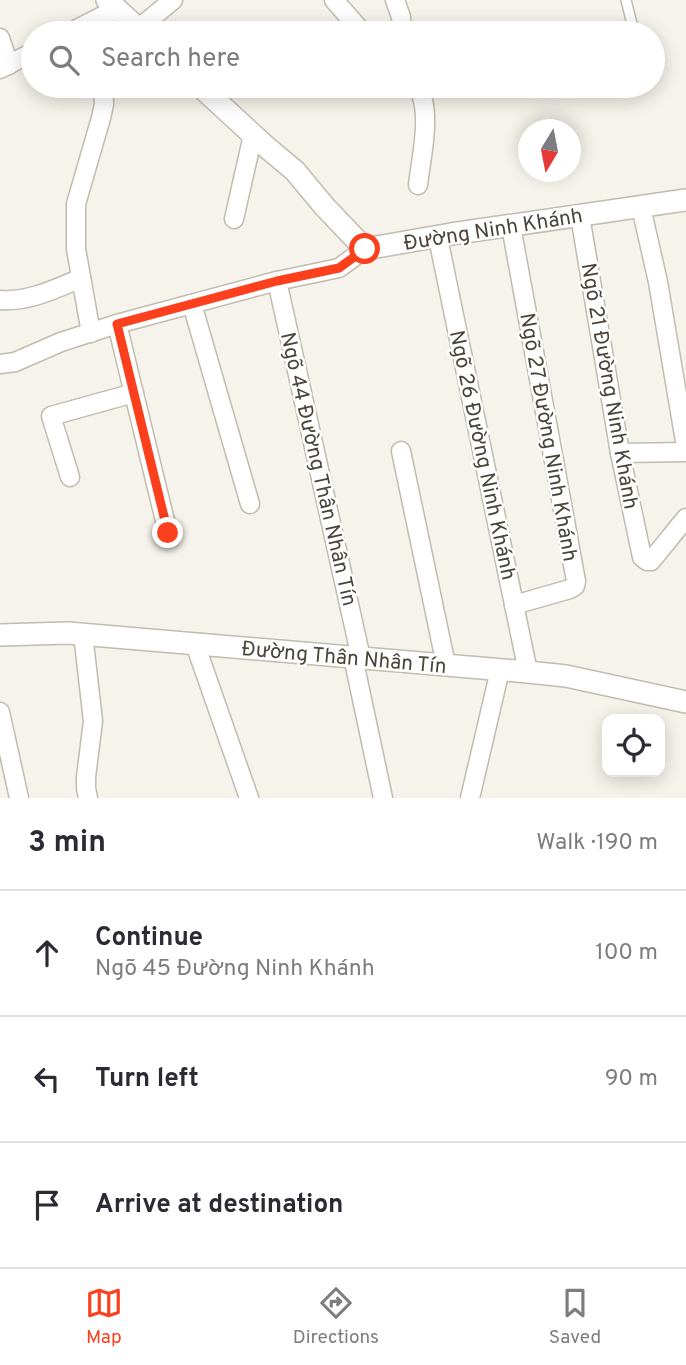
<!DOCTYPE html>
<html lang="en">
<head>
<meta charset="utf-8">
<style>
	:root { --surface:#fff; --page:#f7f7f7; --text:#2b2b33; --muted:#7c7c81; --line:#e1e1e2; --accent:#fc3f1d }
	body { margin:0; font-family:Overpass,sans-serif; background:var(--page); color:var(--text) }
	.controls { position:absolute; right:21px; bottom:21px; display:grid; overflow:hidden; border-radius:14px; box-shadow:0 4px 18px #0003 }
	.controls button { width:63px; height:63px; display:grid; place-items:center; padding:0; border:0; border-bottom:2px solid var(--line); background:var(--surface); color:var(--text); font:35px sans-serif }
	.compass { position:absolute; left:518px; top:119px; width:63px; height:63px; border-radius:50%; background:var(--surface); box-shadow:0 4px 18px #0003; rotate:190deg }
	.stop { position:absolute; width:21px; height:21px; margin:-16px; border:5px solid #fc3f1d; border-radius:50%; background:#fff }
	.stop.end { background:#fc3f1d; border-color:#fff; box-shadow:0 2px 7px #0008 }
	.list { margin:0; padding:0; list-style:none }
	h2 { display:flex; justify-content:space-between; align-items:center; height:91px; margin:0; padding:0 28px; font-size:30px }
	h2 small { font-size:23px; font-weight:400; color:var(--muted) }
	.list li { display:grid; grid-template-columns:46px 1fr auto; gap:21px; align-items:center; box-sizing:border-box; height:126px; padding:0 28px; border-top:2px solid var(--line) }
	.list b { display:block; font-size:26px; white-space:nowrap }
	.list p { margin:0; font-size:23px; white-space:nowrap; color:var(--muted) }
	.list em { font-size:23px; font-style:normal; color:var(--muted) }
	.icon { flex:none; width:38px; height:38px; fill:none; stroke:currentColor; stroke-width:2; stroke-linecap:round; stroke-linejoin:round }
	.map { position:relative; flex:none; width:686px; height:798px; overflow:hidden }
	.search { position:absolute; background:var(--surface); box-shadow:0 4px 18px #0003; left:21px; right:21px; top:21px; height:77px; display:flex; align-items:center; gap:18px; box-sizing:border-box; padding:0 24px; border-radius:38px; color:var(--muted); font-size:26px }
	.sheet { height:469px; background:var(--surface) }
	nav { display:flex; justify-content:space-around; align-items:center; box-sizing:border-box; height:98px; border-top:2px solid var(--line); background:var(--surface); font-size:19px; color:var(--muted) }
	nav a { display:grid; justify-items:center; gap:4px }
	nav .on { color:var(--accent) }
	.map>svg:first-child { display:block }
	.lines { fill:none; stroke-linecap:round; stroke-linejoin:round }
	.service-casing { stroke:#c2bbae; stroke-width:12 }
	.minor-casing { stroke:#c2bbae; stroke-width:21 }
	.tertiary-casing { stroke:#c2bbae; stroke-width:24 }
	.service { stroke:#fff; stroke-width:9 }
	.minor { stroke:#fff; stroke-width:18 }
	.tertiary { stroke:#fff; stroke-width:21 }
	.route { stroke:#fc3f1d; stroke-width:9 }
	.labels { text-anchor:middle; stroke-width:5; stroke-linejoin:round; paint-order:stroke }
	.street-label { font-size:21px; fill:#4b4439; stroke:#fff }
</style>
</head>
<body>
<div class="map">
<svg width="686" height="798" viewBox="0 0 686 798">
	<rect width="100%" height="100%" fill="#f6f3ec"/>
	<g class="lines">
		<g class="service-casing">
			<path id="service" d="M626,0L634,32"/>
		</g>
		<g class="minor-casing">
			<g id="minor">
				<path d="M334,0L363,33"/>
				<path d="M395,0L401,17L402,33"/>
				<path d="M138,29L173,0"/>
				<path d="M69,33L116,9"/>
				<path d="M0,38L9,65"/>
				<path d="M0,69L33,52"/>
				<path d="M417,86C433,110 421,157 418,185"/>
				<path d="M641,207L658,282L686,447"/>
				<path d="M580,216L620,453L642,557L647,561H651L686,518"/>
				<path d="M234,219L253,135"/>
				<path d="M511,226L576,581L575,586L570,589L514,605"/>
				<path d="M438,238L528,672"/>
				<path d="M277,281L361,658"/>
				<path d="M0,300C29,302 55,289 81,278"/>
				<path d="M192,304L250,504"/>
				<path d="M117,324L168,533"/>
				<path d="M91,333L76,249V204L101,118L104,104L103,86"/>
				<path d="M0,364L15,362L61,342L117,324L277,281L339,268L365,249"/>
				<path d="M401,451L446,665"/>
				<path d="M620,453L686,452"/>
				<path d="M70,477L51,416L134,393"/>
				<path d="M83,634L93,721L86,777V788L88,798"/>
				<path d="M195,644L249,798"/>
				<path d="M353,657L383,798"/>
				<path d="M0,712L19,798"/>
				<path d="M470,798L500,670"/>
			</g>
		</g>
		<g class="tertiary-casing">
			<g id="tertiary">
				<path d="M107,0L143,33"/>
				<path d="M200,86L264,145L295,171L324,206L365,249L451,234L686,200"/>
				<path d="M0,635L68,633L528,672L566,676L686,702"/>
			</g>
		</g>
		<use href="#service" class="service"/>
		<use href="#minor" class="minor"/>
		<use href="#tertiary" class="tertiary"/>
	</g>
	<g class="lines">
		<path class="route" d="M168,533L117,324L277,281L339,268L365,249"/>
	</g>
	<g class="labels">
		<g class="street-label">
			<text transform="translate(493 229) rotate(-9)" y="7">Đường Ninh Khánh</text>
			<text transform="translate(610 386) rotate(80)" y="7">Ngõ 21 Đường Ninh Khánh</text>
			<text transform="translate(549 437) rotate(80)" y="7">Ngõ 27 Đường Ninh Khánh</text>
			<text transform="translate(483 455) rotate(78)" y="7">Ngõ 26 Đường Ninh Khánh</text>
			<text transform="translate(319 469) rotate(77)" y="7">Ngõ 44 Đường Thân Nhân Tín</text>
			<text transform="translate(344 657) rotate(5)" y="7">Đường Thân Nhân Tín</text>
		</g>
	</g>
</svg>
<div class="controls">
<button><svg class="icon" aria-label="locate" viewBox="0 0 24 24"><circle cx="12" cy="12" r="6"/><path d="M12 2v4M12 18v4M2 12h4M18 12h4"/></svg></button>
</div>
<svg class="compass" viewBox="-18 -18 36 36"><path d="M0-13l5 13h-10z" fill="#e53935"/><path d="M0 13l5-13h-10z" fill="#7c7c81"/></svg>
<div class="stop" style="left:365px;top:249px"></div>
<div class="stop end" style="left:168px;top:533px"></div>
<div class="search"><svg class="icon" aria-label="search" viewBox="0 0 24 24"><circle cx="10" cy="10" r="6"/><path d="M15 15l6 6"/></svg>Search here</div>
</div>
<section class="sheet">
<h2>3 min<small>Walk · 190 m</small></h2>
<ul class="list">
<li><svg class="icon" aria-label="ahead" viewBox="0 0 24 24"><path d="M12 20V5M6 11l6-6 6 6"/></svg><div><b>Continue</b><p>Ngõ 45 Đường Ninh Khánh</p></div><em>100 m</em></li>
<li><svg class="icon" aria-label="left" viewBox="0 0 24 24"><path d="M17 20v-9H6M10 6l-5 5 5 5"/></svg><div><b>Turn left</b></div><em>90 m</em></li>
<li><svg class="icon" aria-label="arrive" viewBox="0 0 24 24"><path d="M6 21V4h12l-3 4 3 4H6"/></svg><div><b>Arrive at destination</b></div></li>
</ul>
</section>
<nav>
<a class="on"><svg class="icon" aria-label="map" viewBox="0 0 24 24"><path d="M3 6l6-2 6 2 6-2v14l-6 2-6-2-6 2zM9 4v14M15 6v14"/></svg>Map</a>
<a><svg class="icon" aria-label="directions" viewBox="0 0 24 24"><path d="M12 3l9 9-9 9-9-9zM9 14v-3h6M13 9l2 2-2 2"/></svg>Directions</a>
<a><svg class="icon" aria-label="saved" viewBox="0 0 24 24"><path d="M7 4h10v16l-5-4-5 4z"/></svg>Saved</a>
</nav>
</body>
</html>
